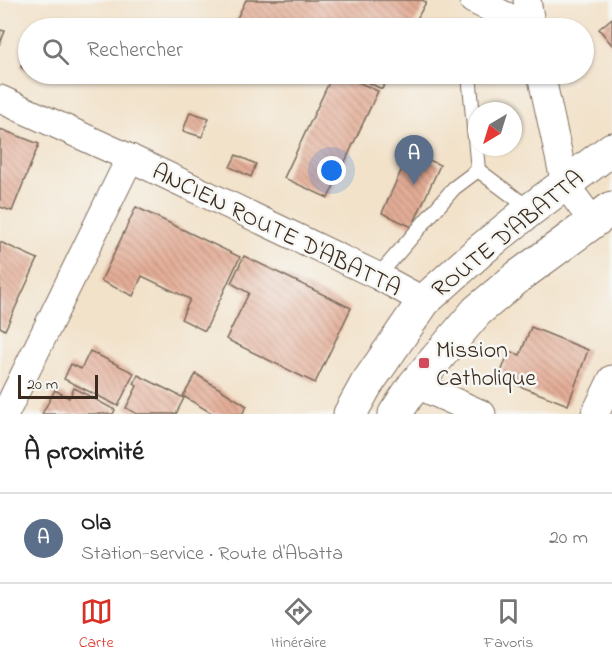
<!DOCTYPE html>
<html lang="fr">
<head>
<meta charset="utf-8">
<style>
	:root { --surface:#fff; --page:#f6f6f6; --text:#222; --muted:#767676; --line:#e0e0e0; --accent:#d93025 }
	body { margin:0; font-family:"Indie Flower",sans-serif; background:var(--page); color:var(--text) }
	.compass { position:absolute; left:468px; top:102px; width:54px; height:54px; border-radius:50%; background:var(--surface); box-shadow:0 2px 4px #0004; rotate:218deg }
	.scale { position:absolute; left:18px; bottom:15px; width:80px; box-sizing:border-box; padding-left:6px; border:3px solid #3b2a1e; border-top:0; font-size:16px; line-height:21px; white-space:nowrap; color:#3b2a1e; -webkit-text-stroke:4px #f6f6f2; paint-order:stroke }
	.you { position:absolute; left:332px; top:171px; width:21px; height:21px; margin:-15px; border:4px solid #fff; border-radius:50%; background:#1a73e8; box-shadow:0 0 0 9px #1a73e833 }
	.badge { display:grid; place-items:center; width:39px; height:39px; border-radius:50%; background:var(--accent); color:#fff; font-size:20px; font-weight:700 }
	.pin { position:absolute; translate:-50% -50px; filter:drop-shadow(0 2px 3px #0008) }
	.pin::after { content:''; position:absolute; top:32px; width:21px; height:18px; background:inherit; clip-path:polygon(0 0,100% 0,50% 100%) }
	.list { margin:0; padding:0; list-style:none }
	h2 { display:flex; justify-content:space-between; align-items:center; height:78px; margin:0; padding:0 24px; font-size:26px }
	h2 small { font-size:20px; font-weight:400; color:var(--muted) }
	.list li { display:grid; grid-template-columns:39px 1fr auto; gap:18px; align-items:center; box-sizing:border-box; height:90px; padding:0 24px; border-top:2px solid var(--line) }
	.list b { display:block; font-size:22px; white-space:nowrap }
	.list p { margin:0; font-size:20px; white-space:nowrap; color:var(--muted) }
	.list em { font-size:20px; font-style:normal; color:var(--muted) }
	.icon { flex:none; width:33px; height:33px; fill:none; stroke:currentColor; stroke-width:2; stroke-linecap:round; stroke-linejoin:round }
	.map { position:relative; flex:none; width:612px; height:414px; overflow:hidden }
	.search { position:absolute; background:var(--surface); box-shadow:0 2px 4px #0004; left:18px; right:18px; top:18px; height:66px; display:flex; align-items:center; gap:15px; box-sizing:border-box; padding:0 21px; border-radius:33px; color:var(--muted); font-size:22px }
	.sheet { height:168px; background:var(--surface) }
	nav { display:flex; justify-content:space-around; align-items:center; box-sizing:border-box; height:84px; border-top:2px solid var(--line); background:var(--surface); font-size:16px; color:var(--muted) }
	nav a { display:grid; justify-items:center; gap:3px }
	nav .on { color:var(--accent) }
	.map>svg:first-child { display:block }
	.building { fill:url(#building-back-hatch) }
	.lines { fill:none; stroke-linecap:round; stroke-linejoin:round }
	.service-casing { stroke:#7b6a5a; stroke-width:16 }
	.minor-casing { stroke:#7b6a5a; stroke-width:29 }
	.tertiary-casing { stroke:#7b6a5a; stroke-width:35 }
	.service { stroke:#fff; stroke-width:14 }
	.minor { stroke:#fff; stroke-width:27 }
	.tertiary { stroke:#fff; stroke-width:33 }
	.poi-dot { fill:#d1495b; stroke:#f6f6f2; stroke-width:2 }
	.labels { text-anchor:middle; stroke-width:5; stroke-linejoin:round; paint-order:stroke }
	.street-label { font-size:24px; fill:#3b2a1e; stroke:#f6f6f2 }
	.poi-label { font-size:24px; fill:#3b2a1e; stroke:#f6f6f2; text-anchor:start }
</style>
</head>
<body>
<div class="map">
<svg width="612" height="414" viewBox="0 0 612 414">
	<defs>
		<pattern id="building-back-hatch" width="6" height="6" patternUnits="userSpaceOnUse" patternTransform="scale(1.5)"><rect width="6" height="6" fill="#e4ad97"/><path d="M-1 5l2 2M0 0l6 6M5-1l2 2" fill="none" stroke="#ba8d7b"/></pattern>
	</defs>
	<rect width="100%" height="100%" fill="#f6f6f2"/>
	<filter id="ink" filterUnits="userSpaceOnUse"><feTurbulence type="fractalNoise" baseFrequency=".0167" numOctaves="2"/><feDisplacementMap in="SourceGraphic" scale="12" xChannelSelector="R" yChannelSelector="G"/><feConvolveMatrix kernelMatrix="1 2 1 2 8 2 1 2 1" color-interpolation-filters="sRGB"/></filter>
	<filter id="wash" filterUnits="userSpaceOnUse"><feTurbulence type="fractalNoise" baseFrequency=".008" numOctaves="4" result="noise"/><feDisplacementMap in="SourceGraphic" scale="24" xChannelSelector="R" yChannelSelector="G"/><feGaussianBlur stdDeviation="1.35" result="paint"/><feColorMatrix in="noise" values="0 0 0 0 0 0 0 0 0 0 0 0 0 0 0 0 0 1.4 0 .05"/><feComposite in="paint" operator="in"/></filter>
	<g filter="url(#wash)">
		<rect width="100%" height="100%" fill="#f2e2ca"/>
		<g id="blocks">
			<g class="building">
				<path d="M246,0H422L426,2L412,28H232Z"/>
				<path d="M612,18V45L599,29Z"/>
				<path d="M0,30L5,31L0,44Z"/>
				<path d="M28,50V71L21,67Z"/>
				<path d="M333,74H340L378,91L328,198L284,178Z"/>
				<path d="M350,74H390L382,89Z"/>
				<path d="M190,112L209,118L202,137L183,131Z"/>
				<path d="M0,129L39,144L12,211L0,207Z"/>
				<path d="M410,151L440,165L412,227L382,213Z"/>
				<path d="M236,155L256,164L251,177L230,167Z"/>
				<path d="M136,207L240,257L205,331L181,319L190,299L142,276L133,296L101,281Z"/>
				<path d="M0,242L38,259L5,330L0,327Z"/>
				<path d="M244,256L351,308L315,383L226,339L249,293L231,283Z"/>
				<path d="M531,327L588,350L568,405L499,378L509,351L520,355Z"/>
				<path d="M90,351L134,373L118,406L64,379L71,364L81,369Z"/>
				<path d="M196,374L247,406L242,414H213L183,396Z"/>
				<path d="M138,375L184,398L176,414H137L126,408L137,386L134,384Z"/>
				<path d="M74,388L115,410L113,414H42L55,390L69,398Z"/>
			</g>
		</g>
	</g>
	<g filter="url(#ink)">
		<use href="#blocks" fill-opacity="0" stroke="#7b6a5a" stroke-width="1.5"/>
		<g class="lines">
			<g class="service-casing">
				<g id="service">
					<path d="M469,74L478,170"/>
					<path d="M378,276L454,188L478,170L530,209"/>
				</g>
			</g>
			<g class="minor-casing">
				<g id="minor">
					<path d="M473,0L532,28"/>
					<path d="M527,0L532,28"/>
					<path d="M541,74L565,184L593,222"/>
					<path d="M0,99L130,158L378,276L424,301"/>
					<path d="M415,384L482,414"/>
					<path d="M5,414L130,158"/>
					<path d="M595,414L612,379"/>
				</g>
			</g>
			<g class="tertiary-casing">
				<g id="tertiary">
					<path d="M350,414L366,385L424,301L482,249L530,210L612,149"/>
					<path d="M395,414L415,384L477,311L519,276L612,208"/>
				</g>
			</g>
			<use href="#service" class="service"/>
			<use href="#minor" class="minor"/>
			<use href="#tertiary" class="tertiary"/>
		</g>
	</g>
	<rect class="poi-dot" x="418" y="357" width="12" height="12" rx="3"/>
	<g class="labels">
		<g class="street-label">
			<text transform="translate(277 229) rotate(26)" y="8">ANCIEN ROUTE D'ABATTA</text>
			<text transform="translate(507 233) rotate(-39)" y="8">ROUTE D'ABATTA</text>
		</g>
		<g class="poi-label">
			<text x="436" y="357">Mission<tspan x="436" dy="28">Catholique</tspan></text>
		</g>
	</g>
</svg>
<svg class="compass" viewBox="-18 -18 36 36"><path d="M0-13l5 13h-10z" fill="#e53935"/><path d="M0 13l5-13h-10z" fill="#767676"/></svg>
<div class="scale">20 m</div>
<div class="you"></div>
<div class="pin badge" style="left:414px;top:185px;background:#5c6f8a">A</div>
<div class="search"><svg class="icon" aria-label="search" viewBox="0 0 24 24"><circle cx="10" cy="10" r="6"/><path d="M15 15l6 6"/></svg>Rechercher</div>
</div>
<section class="sheet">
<h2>À proximité<small></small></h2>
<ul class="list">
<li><span class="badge" style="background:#5c6f8a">A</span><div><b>Ola</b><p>Station-service · Route d'Abatta</p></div><em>20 m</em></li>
</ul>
</section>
<nav>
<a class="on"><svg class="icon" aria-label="map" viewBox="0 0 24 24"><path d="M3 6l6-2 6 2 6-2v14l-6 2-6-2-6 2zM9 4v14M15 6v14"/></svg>Carte</a>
<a><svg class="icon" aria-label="directions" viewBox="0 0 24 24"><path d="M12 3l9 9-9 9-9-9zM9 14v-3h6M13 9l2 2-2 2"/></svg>Itinéraire</a>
<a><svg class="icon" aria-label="saved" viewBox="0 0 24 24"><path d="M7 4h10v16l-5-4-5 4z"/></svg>Favoris</a>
</nav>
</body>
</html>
